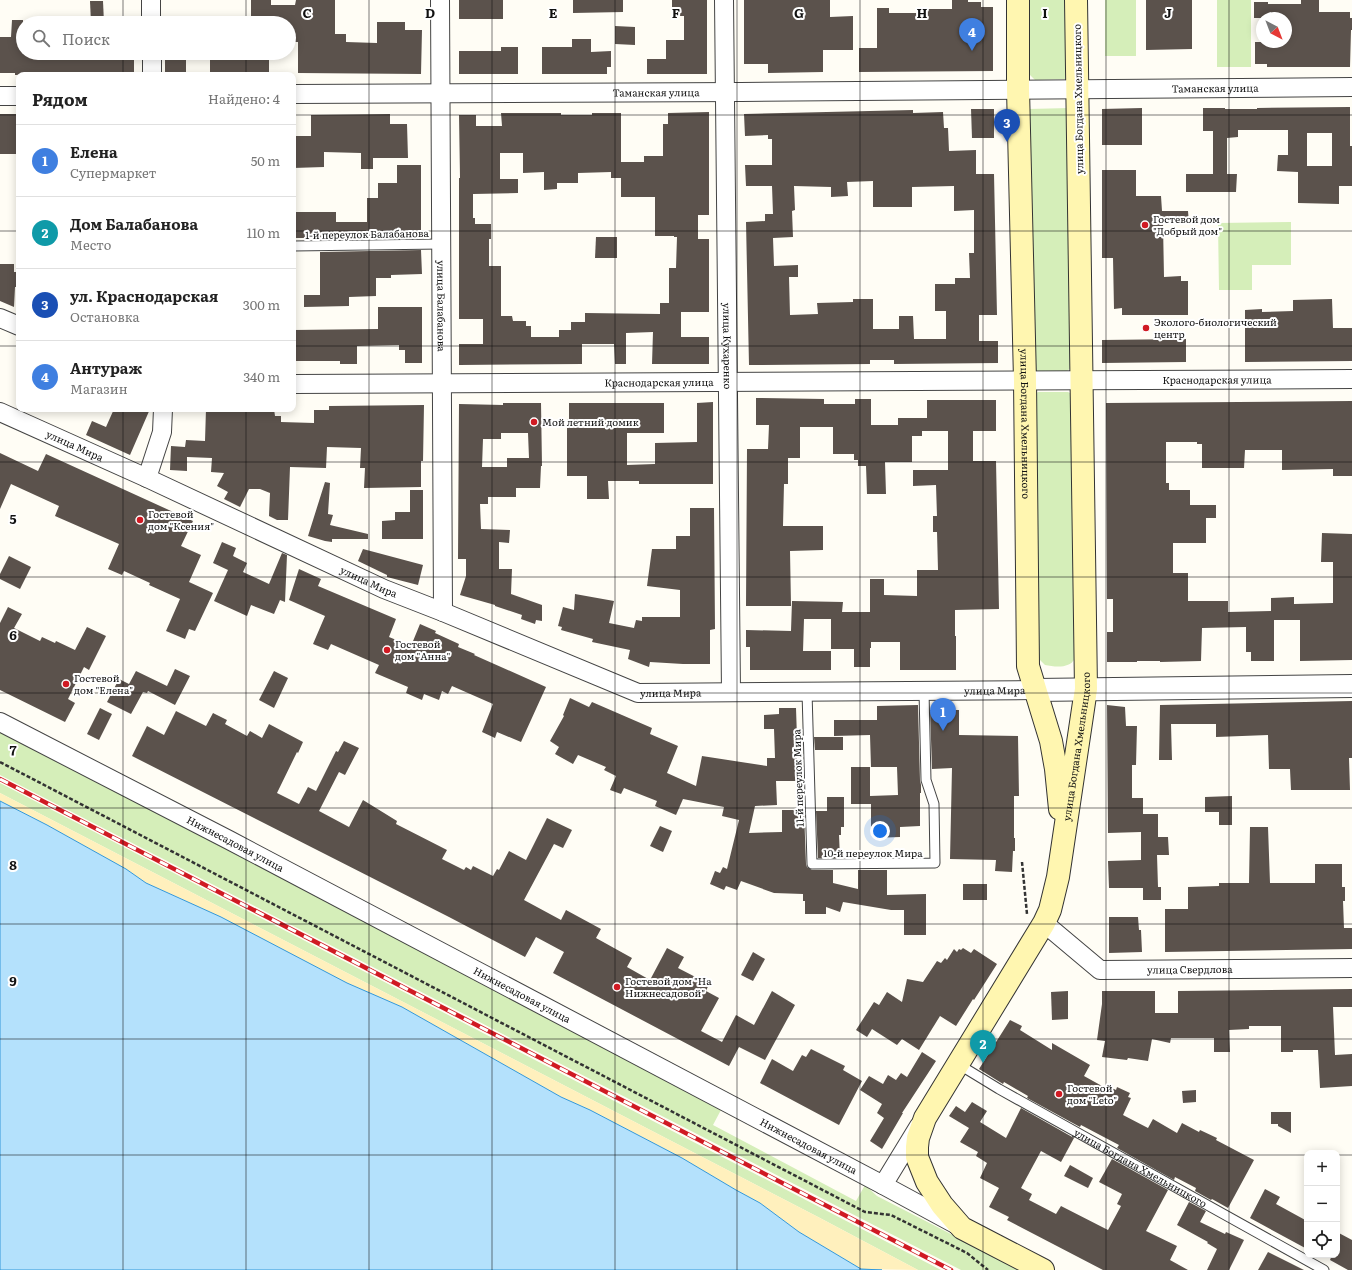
<!DOCTYPE html>
<html lang="ru">
<head>
<meta charset="utf-8">
<style>
	:root { --surface:#fff; --page:#f2f2f2; --text:#222; --muted:#767676; --line:#e0e0e0; --accent:#0b8043 }
	body { margin:0; font-family:Literata,serif; background:var(--page); color:var(--text) }
	.controls { position:absolute; right:12px; bottom:12px; display:grid; overflow:hidden; border-radius:8px; box-shadow:0 2px 10px #0003 }
	.controls button { width:36px; height:36px; display:grid; place-items:center; padding:0; border:0; border-bottom:1px solid var(--line); background:var(--surface); color:var(--text); font:20px sans-serif }
	.compass { position:absolute; left:1256px; top:12px; width:36px; height:36px; border-radius:50%; background:var(--surface); box-shadow:0 2px 10px #0003; rotate:138deg }
	.you { position:absolute; left:880px; top:831px; width:14px; height:14px; margin:-10px; border:3px solid #fff; border-radius:50%; background:#1a73e8; box-shadow:0 0 0 6px #1a73e833 }
	.badge { display:grid; place-items:center; width:26px; height:26px; border-radius:50%; background:var(--accent); color:#fff; font-size:13px; font-weight:700 }
	.pin { position:absolute; translate:-50% -33px; filter:drop-shadow(0 1px 2px #0008) }
	.pin::after { content:''; position:absolute; top:21px; width:14px; height:12px; background:inherit; clip-path:polygon(0 0,100% 0,50% 100%) }
	.list { margin:0; padding:0; list-style:none }
	h2 { display:flex; justify-content:space-between; align-items:center; height:52px; margin:0; padding:0 16px; font-size:17px }
	h2 small { font-size:13px; font-weight:400; color:var(--muted) }
	.list li { display:grid; grid-template-columns:26px 1fr auto; gap:12px; align-items:center; box-sizing:border-box; height:72px; padding:0 16px; border-top:1px solid var(--line) }
	.list b { display:block; font-size:15px; white-space:nowrap }
	.list p { margin:0; font-size:13px; white-space:nowrap; color:var(--muted) }
	.list em { font-size:13px; font-style:normal; color:var(--muted) }
	.icon { flex:none; width:22px; height:22px; fill:none; stroke:currentColor; stroke-width:2; stroke-linecap:round; stroke-linejoin:round }
	.map { position:relative; flex:none; width:1352px; height:1270px; overflow:hidden }
	.search { position:absolute; background:var(--surface); box-shadow:0 2px 10px #0003; left:16px; top:16px; width:280px; height:44px; display:flex; align-items:center; gap:10px; box-sizing:border-box; padding:0 14px; border-radius:22px; color:var(--muted); font-size:15px }
	.panel { position:absolute; background:var(--surface); box-shadow:0 2px 10px #0003; left:16px; top:72px; width:280px; height:340px; border-radius:8px }
	.map>svg:first-child { display:block }
	.green { fill:#d5eeb9 }
	.sand { fill:#fff0bd }
	.water { fill:#b4e1fc; stroke:#3398da }
	.building { fill:#5b524c; fill-rule:evenodd }
	.lines { fill:none; stroke-linecap:round; stroke-linejoin:round }
	.service-casing { stroke:#444; stroke-width:11 }
	.minor-casing { stroke:#444; stroke-width:20 }
	.tertiary-casing { stroke:#444; stroke-width:24 }
	.secondary-casing { stroke:#333; stroke-width:24 }
	.path { stroke:#333; stroke-width:2.5; stroke-dasharray:4 2; stroke-linecap:butt }
	.service { stroke:#fff; stroke-width:9 }
	.minor { stroke:#fff; stroke-width:18 }
	.tertiary { stroke:#fff; stroke-width:22 }
	.secondary { stroke:#fff6b0; stroke-width:22 }
	.rail-casing { stroke:#d01a23; stroke-width:4.5 }
	.rail { stroke:#fff; stroke-width:3; stroke-dasharray:9; stroke-linecap:butt }
	.grid { fill:none; stroke:#111; stroke-width:1; stroke-opacity:0.55 }
	.poi-dot { fill:#d01a23; stroke:#fff; stroke-width:1.5 }
	.labels { text-anchor:middle; stroke-width:4; stroke-linejoin:round; paint-order:stroke }
	.street-label { font-size:10px; fill:#111; stroke:#fff }
	.poi-label { font-size:10px; fill:#111; stroke:#fff; text-anchor:start }
	.grid-label { font-size:13px; text-anchor:middle; font-weight:bold; fill:#111; stroke:#fff; stroke-width:4; stroke-linejoin:round; paint-order:stroke }
</style>
</head>
<body>
<div class="map">
<svg width="1352" height="1270" viewBox="0 0 1352 1270">
	<rect width="100%" height="100%" fill="#fffdf5"/>
	<g class="green">
		<path d="M1029,0H1069L1070,75L1065,79L1035,80L1030,75Z"/>
		<rect x="1105" y="0" width="31" height="56"/>
		<rect x="1217" y="0" width="34" height="67"/>
		<path d="M1070,108L1073,366L1066,372L1039,373L1032,367L1028,109Z"/>
		<path d="M1291,222V265H1252V290H1219L1218,223Z"/>
		<path d="M1038,392H1068L1074,395L1075,658C1070,669 1055,667 1045,665L1039,659L1033,396Z"/>
		<path d="M0,732L513,998L722,1108L713,1125L856,1201L865,1185L877,1196L1021,1270H961L0,775Z"/>
		<path d="M0,783L941,1270H918L820,1218L0,793Z"/>
	</g>
	<path class="sand" d="M0,793L820,1218L918,1270L861,1269L799,1232L760,1203L736,1190L682,1158L590,1110L561,1097L402,1007L347,983L180,898L146,883L126,869L47,825L0,801Z"/>
	<path class="water" d="M0,801L47,825L126,869L146,883L221,917L347,983L402,1007L561,1097L590,1110L682,1158L736,1190L760,1203L799,1232L861,1269L882,1270H0Z"/>
	<g class="building">
		<path d="M251,0H271V5H295L296,0H335V34H346V42L377,43V22H405V30H422L421,74L298,73V42H289V23H251Z"/>
		<rect x="459" y="0" width="44" height="19"/>
		<path d="M573,0H623V12L573,13Z"/>
		<path d="M672,0H707V74H647V59H666V40H684V16H672Z"/>
		<path d="M744,0H830V17L853,16V50H823V72L768,73V64H744Z"/>
		<path d="M952,0H968V2H981V7H993V71L859,72V48H877V8H889V13H925V9H952Z"/>
		<path d="M1146,0H1192V49L1146,50Z"/>
		<path d="M1301,0H1319V12H1350V18H1352V30H1351L1350,67H1267V64H1255V42H1286V18H1254V2H1268V4H1301Z"/>
		<path d="M90,1H103L104,23H91Z"/>
		<path d="M12,20H23V53H77V59L109,58V53H134V75H15V73H0V37H11Z"/>
		<path d="M615,26L635,27V45L615,44Z"/>
		<path d="M572,39H591V52L611,51V67H607V74H542V47H572Z"/>
		<path d="M501,47H518V74H459V51H501Z"/>
		<rect x="165" y="53" width="21" height="20"/>
		<path d="M256,53H269V73H210V56H229V58H256Z"/>
		<path d="M1350,107V146H1352V186H1339V204L1298,203V172L1277,171L1278,155H1288V130H1238V137L1227,138V174H1237L1236,192H1186V174H1213V131H1203V108H1225V109H1257V108ZM1307,133H1332V166H1307Z"/>
		<path d="M1142,108V145H1102V109Z"/>
		<path d="M971,109H994V138H972Z"/>
		<path d="M913,110V113L943,112L944,128H948L949,151L976,150V174H994L997,315H979V341H998V363L894,364V360H870V364L749,365L746,222L765,221V214H773L772,186H746L745,165H772V139H768V135L745,136L744,114ZM873,181V207H912V187L954,186V211L974,210V253H969L970,278H955V284H935V311H946V339H914L913,316H899V329H873V299H853V302L817,303L818,314L790,315L789,277H798V265L774,266L773,238L793,237L792,211L795,210L794,186L831,187V197L848,196L847,182Z"/>
		<path d="M709,112V215H698V239H709V312H681V337H709V364H652L653,332L626,333V364H615L614,344H582V364L459,365V344H483V319H459V178H460L459,115H476V126H502L501,113H561V115H592V113H621V162H644V156H663V124H668V113ZM500,153H523V173L544,172V190L557,189V183H578V173L611,172V178H621V197H655V236H674V237H677L676,268H669V303H660V314L585,313V322H571V330H559V337H531V326H526V321H513L512,316H501V266H489V239H491V224H475V218H473V194L518,193V179H500Z"/>
		<rect x="0" y="114" width="19" height="40"/>
		<path d="M390,114V124H407L408,158H373V169H361V153L324,152V167L293,168V136H311V115Z"/>
		<path d="M397,165H421V238L320,240V238H293V212H336V222H367V198H378V183H397Z"/>
		<path d="M1102,170H1136V196H1161L1162,211H1188L1189,224H1163L1164,277L1181,276V281H1188V315H1122V308L1114,309L1113,258H1102Z"/>
		<path d="M596,237H617V258H595Z"/>
		<path d="M421,250L422,274L391,275V278H376V296L349,297V306L304,307V295H320V252Z"/>
		<path d="M0,264H14V272H19V287H15L14,307L0,301Z"/>
		<path d="M1332,299L1333,328H1352V361L1245,362V310L1262,309V312L1293,311V300Z"/>
		<path d="M378,307H422V363H405V350H399V345L357,346V364H340V361H293V330L378,329Z"/>
		<path d="M1186,339V362L1102,363V340Z"/>
		<path d="M756,398L824,399V404H855V399H871V425H898V418H927V400H996V431H973V461H996L999,609L955,610V636H956V670H900V642H871V648H870V667H854V649H831V619H804L803,651H831V670H750V647H746V630L791,631L792,601L843,602L842,612H870V579H884V595L917,596V570H938L937,532H933V516H937L936,485L913,486V470H948V431H922V436H912V462H885L886,494H867L866,466H858V460H854V454H833V427H800V458H788V484H784L783,526H823V550L790,551L791,606H746L747,449H768L769,425H756Z"/>
		<path d="M1352,401V476H1333V469L1282,470V450H1245L1244,468H1202V444H1197V442H1166V483H1169V490H1190V505H1216V518H1206V543H1173V573H1188V601H1228V612L1271,611V598L1294,597V604L1333,603V562H1321L1322,533L1352,534V660L1300,661V620H1274V661H1251V652H1246V627L1202,628L1201,661L1160,662V661H1137V662H1107V632H1113V599H1107L1106,403Z"/>
		<path d="M713,402V484H639V481H608L609,499H587V476H567V419H569V403H664V433H627V465L655,464V443L697,442V403Z"/>
		<path d="M503,403H541L542,466H541L540,488H516V497H488V504H480L481,529L510,530L509,543L499,542V569H512L511,594L542,605V621L536,620L535,624L521,619L522,615L495,606V605L460,595L466,576V559H458L459,404L503,405ZM501,433H528L529,458H507V467H482L483,439H501Z"/>
		<path d="M424,405L423,461H421V487L364,488L365,468H360L361,448L327,447L326,468L290,467L288,520H277L269,516L270,493L260,489H249L240,507L224,499L228,492L217,486L224,473L211,472L212,458L187,457V471L170,470L171,446L185,447L186,440L205,441L206,409H274L275,416H281V422L314,423V410H329V406Z"/>
		<path d="M114,409H150L130,455L86,435L92,421L106,427Z"/>
		<path d="M0,453L38,471L46,454L193,521L181,546L201,555L189,582L213,593L195,631L189,629L185,639L166,631L180,599L149,585L150,583L124,571L122,575L108,569L119,544L55,516L59,506L11,484L0,509Z"/>
		<path d="M325,482L330,483L328,514L333,515L330,525L368,534V539H332V542L325,541L308,536Z"/>
		<path d="M410,490H423V539H382V521L395,520V512H410Z"/>
		<path d="M690,508H714L715,629L710,630V664H683L650,662L649,667L628,659L630,650L592,642L593,639L561,630L562,627L558,626L563,607L574,610L575,594L614,601L609,623L634,628L636,620L642,621V617H680V590L647,586L652,549H676V536H690Z"/>
		<path d="M222,542L236,548L233,556L247,563L243,572L269,584L282,553L287,555L285,602L280,600L274,614L251,605L247,616L214,601L228,570L213,563Z"/>
		<path d="M363,549L423,565L418,585L387,577V575L358,561Z"/>
		<path d="M9,556L31,567L20,589L0,579V574Z"/>
		<path d="M299,569L321,579L318,586L396,619L389,637L411,646L420,624L436,631L435,633L459,644L458,647L475,654L474,655L546,687L521,742L497,732L495,738L482,732L493,704L452,686L448,694L442,691L439,700L424,694L422,700L406,693L408,687L375,673L379,665L331,644L328,650L313,644L325,616L289,600Z"/>
		<path d="M8,607L22,614L14,628L40,641L42,637L55,643L56,641L75,650L87,627L106,636L89,670L84,667L68,699L75,703L65,722L0,690V623Z"/>
		<path d="M175,669L190,676L175,705L148,691L147,693L143,692L131,714L107,702L119,679L129,684L136,671L167,686Z"/>
		<path d="M274,671L288,678L274,708L259,700Z"/>
		<path d="M570,698L589,707L592,702L652,728L650,734L678,746L667,773L696,786L702,756L767,766V758H775L774,729H764V715L779,714V708H796L797,738H802L803,750H797V781H776L777,805L755,806L749,833L782,832V810H798V811H804L806,864L807,867L812,870H833V883L858,889V870H887V895L926,894V935H904V910H891L843,902L840,912L826,907V914H805V901H803V894L774,893L741,881L737,890L726,886L724,890L710,884L715,871L720,873L723,867L727,869L739,820L722,816L724,807L683,799L676,815L655,806L657,801L624,788L621,794L610,790L616,776L604,770L606,767L578,755L573,764L555,754L559,747L550,741L564,716L563,715Z"/>
		<path d="M1352,701V758H1349L1350,790H1291L1290,769H1269L1268,735L1216,737V724H1171L1172,760H1159L1160,705Z"/>
		<path d="M918,705L920,780L921,785V793H920V826L900,827V837L873,838V827H871V804H851V767H870V796L898,795L897,767H871L870,735L834,736V720H877V706Z"/>
		<path d="M1107,705L1125,707L1126,726H1137L1136,765H1132V798H1143V814H1158V837H1168L1169,855H1157L1158,887H1161V900H1143V888H1109L1108,861L1141,860V832L1108,833Z"/>
		<path d="M100,708L112,714L99,740L87,734Z"/>
		<path d="M930,710H959V735L1018,736L1019,796H1014V838H1015V851H1013L1012,872L995,871L996,860L950,859L952,768L932,769Z"/>
		<path d="M176,711L206,726L213,713L227,720L225,724L247,736L250,731L262,738L269,724L303,742L298,753L297,752L277,793L299,804L308,787L316,791L336,751L338,752L344,741L359,748L345,775L339,772L319,811L349,827L363,800L397,821L396,824L447,850L442,859L464,870L466,867L471,870L473,866L493,876L497,869L499,870L509,851L526,860L547,818L572,830L563,848L554,844L524,900L561,920L566,910L601,929L596,938L632,958L627,967L650,980L667,948L684,957L678,968L709,984L706,991L719,998L701,1031L722,1042L736,1015L754,1025L772,991L795,1005L765,1060L739,1047L729,1066L553,973L564,952L536,937L525,957L449,917L132,756L147,726L164,735Z"/>
		<path d="M814,737H843V750H815Z"/>
		<path d="M1232,796V825H1219V812H1205V797Z"/>
		<path d="M827,797H844V827H841V835H839L840,858H818L816,811H827Z"/>
		<path d="M660,826L672,831L663,852L650,846Z"/>
		<path d="M1250,827H1268L1270,883H1315V864H1342V887H1345V901H1343L1344,928H1352V949L1165,952V909H1188V887L1219,886V883H1249Z"/>
		<rect x="963" y="884" width="24" height="16"/>
		<path d="M1109,917H1138L1139,930H1141L1142,952L1109,953Z"/>
		<path d="M963,948L971,953L974,949L997,964L974,1000L973,999L956,1026L940,1016L919,1050L902,1039L897,1045L872,1029L867,1037L856,1030L874,1002L879,1005L887,992L902,1002L907,979L923,982L937,961L941,963L945,958L947,960L954,949L957,952L959,949L961,950Z"/>
		<path d="M753,952L765,959L753,981L741,975Z"/>
		<path d="M1352,989V1007H1333L1335,1055L1352,1054V1086L1320,1088L1318,1050H1293V1052H1281V1026H1249V1029L1229,1030L1230,1052H1214V1038H1171L1170,1043L1152,1039L1148,1061L1128,1058L1127,1060L1102,1057L1105,1041L1097,1040L1102,1004V991H1155V1013H1178V991Z"/>
		<path d="M1068,991V1019L1052,1020L1051,992Z"/>
		<path d="M1010,1020L1022,1026L1020,1030L1052,1050V1043L1090,1065L1084,1076L1111,1091L1112,1088L1116,1090L1117,1087L1130,1093L1128,1097L1131,1098L1123,1115L1148,1128L1153,1119L1177,1133L1182,1123L1199,1132L1200,1130L1217,1138L1216,1140L1254,1160L1228,1208L1212,1199L1211,1200L1195,1191L1196,1188L1175,1177L1174,1180L1117,1148L1119,1145L1081,1125L1080,1127L1027,1098L1028,1096L1004,1082L1003,1084L979,1069Z"/>
		<path d="M811,1049L845,1066L843,1070L862,1081L839,1125L760,1083L772,1059L793,1071L802,1055L806,1057Z"/>
		<path d="M922,1052L936,1061L902,1113H903L882,1149L870,1141L884,1118L877,1113L882,1104L860,1090L869,1076L883,1084L888,1075L896,1080L901,1073L907,1077Z"/>
		<path d="M1196,1090V1102L1183,1103L1182,1091Z"/>
		<path d="M972,1102L987,1111L980,1122L1006,1138L1021,1108L1074,1138L1061,1162L1041,1151L1021,1188L1032,1194L1029,1200L1056,1214L1061,1206L1108,1230L1121,1206L1117,1204L1122,1194L1099,1182L1112,1159L1168,1190L1146,1231L1177,1246L1170,1260L1188,1270H1103L1007,1220L1009,1217L989,1207L999,1188L980,1178L987,1163L976,1156L978,1152L960,1142L969,1128L949,1116L956,1106L965,1112Z"/>
		<path d="M1271,1112H1291V1133L1278,1126V1124H1271Z"/>
		<path d="M1070,1165L1093,1178L1088,1188L1064,1176Z"/>
		<path d="M1265,1189L1280,1197L1276,1204L1307,1221V1249L1250,1218Z"/>
		<path d="M1189,1202L1206,1211L1200,1222L1225,1234L1226,1232L1244,1240L1229,1270H1207L1217,1249L1207,1243L1208,1242L1177,1225Z"/>
		<path d="M1337,1232L1352,1240V1270H1348L1330,1260L1332,1255H1337Z"/>
		<path d="M1268,1252L1304,1270H1258Z"/>
	</g>
	<g class="lines">
		<g class="service-casing">
			<g id="service">
				<path d="M293,246L441,244"/>
				<path d="M807,692L812,864L935,863L934,804L926,780L924,691"/>
				<path id="s1" d="M958,1064L999,1089L1324,1270"/>
			</g>
		</g>
		<g class="minor-casing">
			<g id="minor">
				<path d="M151,0V23"/>
				<path id="s2" d="M440,0L443,612"/>
				<path id="s3" d="M724,0L731,692"/>
				<path d="M152,53V75"/>
				<path id="s4" d="M293,94L741,92L1352,87"/>
				<path d="M0,96H19"/>
				<path d="M0,318L19,326"/>
				<path id="s5" d="M293,384L1352,379"/>
				<path id="s6" d="M0,412L147,478L384,589L443,612L638,693L1036,690"/>
				<path d="M147,478L162,432L163,409"/>
				<path id="s7" d="M0,722L229,840L883,1185L957,1225"/>
				<path id="s8" d="M1044,923L1100,970L1352,968"/>
				<path d="M883,1185L919,1126"/>
			</g>
		</g>
		<g class="tertiary-casing">
			<path id="tertiary" d="M1036,690L1352,686"/>
		</g>
		<g class="secondary-casing">
			<g id="secondary">
				<path id="s9" d="M1018,0V89L1025,380L1028,666L1051,741L1056,769L1060,809"/>
				<path id="s10" d="M1043,1270L962,1228L942,1205L927,1182L917,1157V1147L918,1138L925,1118L1044,923L1050,910L1058,877L1086,689L1076,0"/>
			</g>
		</g>
		<g class="path">
			<path d="M0,762L865,1212L891,1215L967,1253L988,1270"/>
			<path d="M1022,862L1027,914"/>
		</g>
		<use href="#service" class="service"/>
		<use href="#minor" class="minor"/>
		<use href="#tertiary" class="tertiary"/>
		<use href="#secondary" class="secondary"/>
		<g class="rail-casing">
			<path id="rail" d="M0,779L951,1270"/>
		</g>
		<use href="#rail" class="rail"/>
	</g>
	<path class="grid" d="M123,0V23M246,0V23M369,0V1270M492,0V1270M615,0V1270M737,0V1270M860,0V1270M983,0V1270M1106,0V1270M1229,0V1270M123,53V75M246,53V75M0,115H19M293,115H1352M0,231H19M293,231H1352M0,346H19M293,346H1352M123,409V1270M246,409V1270M0,462H1352M0,577H1352M0,693H1352M0,808H1352M0,924H1352M0,1039H1352M0,1155H1307M1337,1155H1352"/>
	<g class="poi-dot">
		<circle cx="1145" cy="225" r="4"/>
		<circle cx="1146" cy="328" r="4"/>
		<circle cx="534" cy="422" r="4"/>
		<circle cx="140" cy="520" r="4"/>
		<circle cx="387" cy="650" r="4"/>
		<circle cx="66" cy="684" r="4"/>
		<circle cx="617" cy="987" r="4"/>
		<circle cx="1059" cy="1094" r="4"/>
	</g>
	<g class="labels">
		<g class="street-label">
			<text dy="4" stroke="none"><textPath href="#s4" startOffset="922">Таманская улица</textPath></text>
			<text dy="4" stroke="none"><textPath href="#s4" startOffset="363">Таманская улица</textPath></text>
			<text transform="translate(1078 99) rotate(-91)" y="4">улица Богдана Хмельницкого</text>
			<text transform="translate(367 234) rotate(-1)" y="4">1-й переулок Балабанова</text>
			<text dy="4" stroke="none"><textPath href="#s2" startOffset="306">улица Балабанова</textPath></text>
			<text dy="4" stroke="none"><textPath href="#s3" startOffset="346">улица Кухаренко</textPath></text>
			<text dy="4" stroke="none"><textPath href="#s5" startOffset="924">Краснодарская улица</textPath></text>
			<text dy="4" stroke="none"><textPath href="#s5" startOffset="366">Краснодарская улица</textPath></text>
			<text dy="4" stroke="none"><textPath href="#s9" startOffset="424">улица Богдана Хмельницкого</textPath></text>
			<text dy="4" stroke="none"><textPath href="#s6" startOffset="82">улица Мира</textPath></text>
			<text dy="4" stroke="none"><textPath href="#s6" startOffset="406">улица Мира</textPath></text>
			<text dy="4" stroke="none"><textPath href="#s6" startOffset="1054">улица Мира</textPath></text>
			<text dy="4" stroke="none"><textPath href="#s6" startOffset="730">улица Мира</textPath></text>
			<text dy="4" stroke="none"><textPath href="#s10" startOffset="625">улица Богдана Хмельницкого</textPath></text>
			<text transform="translate(798 778) rotate(-92)" y="4">11-й переулок Мира</text>
			<text dy="4" stroke="none"><textPath href="#s7" startOffset="265">Нижнесадовая улица</textPath></text>
			<text x="873" y="857">10-й переулок Мира</text>
			<text dy="4" stroke="none"><textPath href="#s8" startOffset="163">улица Свердлова</textPath></text>
			<text dy="4" stroke="none"><textPath href="#s7" startOffset="589">Нижнесадовая улица</textPath></text>
			<text dy="4" stroke="none"><textPath href="#s7" startOffset="913">Нижнесадовая улица</textPath></text>
			<text dy="4" stroke="none"><textPath href="#s1" startOffset="210">улица Богдана Хмельницкого</textPath></text>
		</g>
		<g class="poi-label">
			<text x="1153" y="223">Гостевой дом<tspan x="1153" dy="12">"Добрый дом"</tspan></text>
			<text x="1154" y="326">Эколого-биологический<tspan x="1154" dy="12">центр</tspan></text>
			<text x="542" y="426">Мой летний домик</text>
			<text x="148" y="518">Гостевой<tspan x="148" dy="12">дом "Ксения"</tspan></text>
			<text x="395" y="648">Гостевой<tspan x="395" dy="12">дом "Анна"</tspan></text>
			<text x="74" y="682">Гостевой<tspan x="74" dy="12">дом "Елена"</tspan></text>
			<text x="625" y="985">Гостевой дом "На<tspan x="625" dy="12">Нижнесадовой"</tspan></text>
			<text x="1067" y="1092">Гостевой<tspan x="1067" dy="12">дом "Leto"</tspan></text>
		</g>
	</g>
	<g class="grid-label">
		<text x="307" y="18">C</text>
		<text x="430" y="18">D</text>
		<text x="553" y="18">E</text>
		<text x="676" y="18">F</text>
		<text x="799" y="18">G</text>
		<text x="922" y="18">H</text>
		<text x="1045" y="18">I</text>
		<text x="1168" y="18">J</text>
		<text x="13" y="524">5</text>
		<text x="13" y="640">6</text>
		<text x="13" y="755">7</text>
		<text x="13" y="870">8</text>
		<text x="13" y="986">9</text>
	</g>
</svg>
<div class="controls">
<button>+</button>
<button>−</button>
<button><svg class="icon" aria-label="locate" viewBox="0 0 24 24"><circle cx="12" cy="12" r="6"/><path d="M12 2v4M12 18v4M2 12h4M18 12h4"/></svg></button>
</div>
<svg class="compass" viewBox="-18 -18 36 36"><path d="M0-13l5 13h-10z" fill="#e53935"/><path d="M0 13l5-13h-10z" fill="#767676"/></svg>
<div class="you"></div>
<div class="pin badge" style="left:943px;top:731px;background:#3f7fe0">1</div>
<div class="pin badge" style="left:983px;top:1063px;background:#0f9aa8">2</div>
<div class="pin badge" style="left:1007px;top:142px;background:#1a4fb4">3</div>
<div class="pin badge" style="left:972px;top:51px;background:#3f7fe0">4</div>
<div class="search"><svg class="icon" aria-label="search" viewBox="0 0 24 24"><circle cx="10" cy="10" r="6"/><path d="M15 15l6 6"/></svg>Поиск</div>
<section class="panel">
<h2>Рядом<small>Найдено: 4</small></h2>
<ul class="list">
<li><span class="badge" style="background:#3f7fe0">1</span><div><b>Елена</b><p>Супермаркет</p></div><em>50 m</em></li>
<li><span class="badge" style="background:#0f9aa8">2</span><div><b>Дом Балабанова</b><p>Место</p></div><em>110 m</em></li>
<li><span class="badge" style="background:#1a4fb4">3</span><div><b>ул. Краснодарская</b><p>Остановка</p></div><em>300 m</em></li>
<li><span class="badge" style="background:#3f7fe0">4</span><div><b>Антураж</b><p>Магазин</p></div><em>340 m</em></li>
</ul>
</section>
</div>
</body>
</html>
